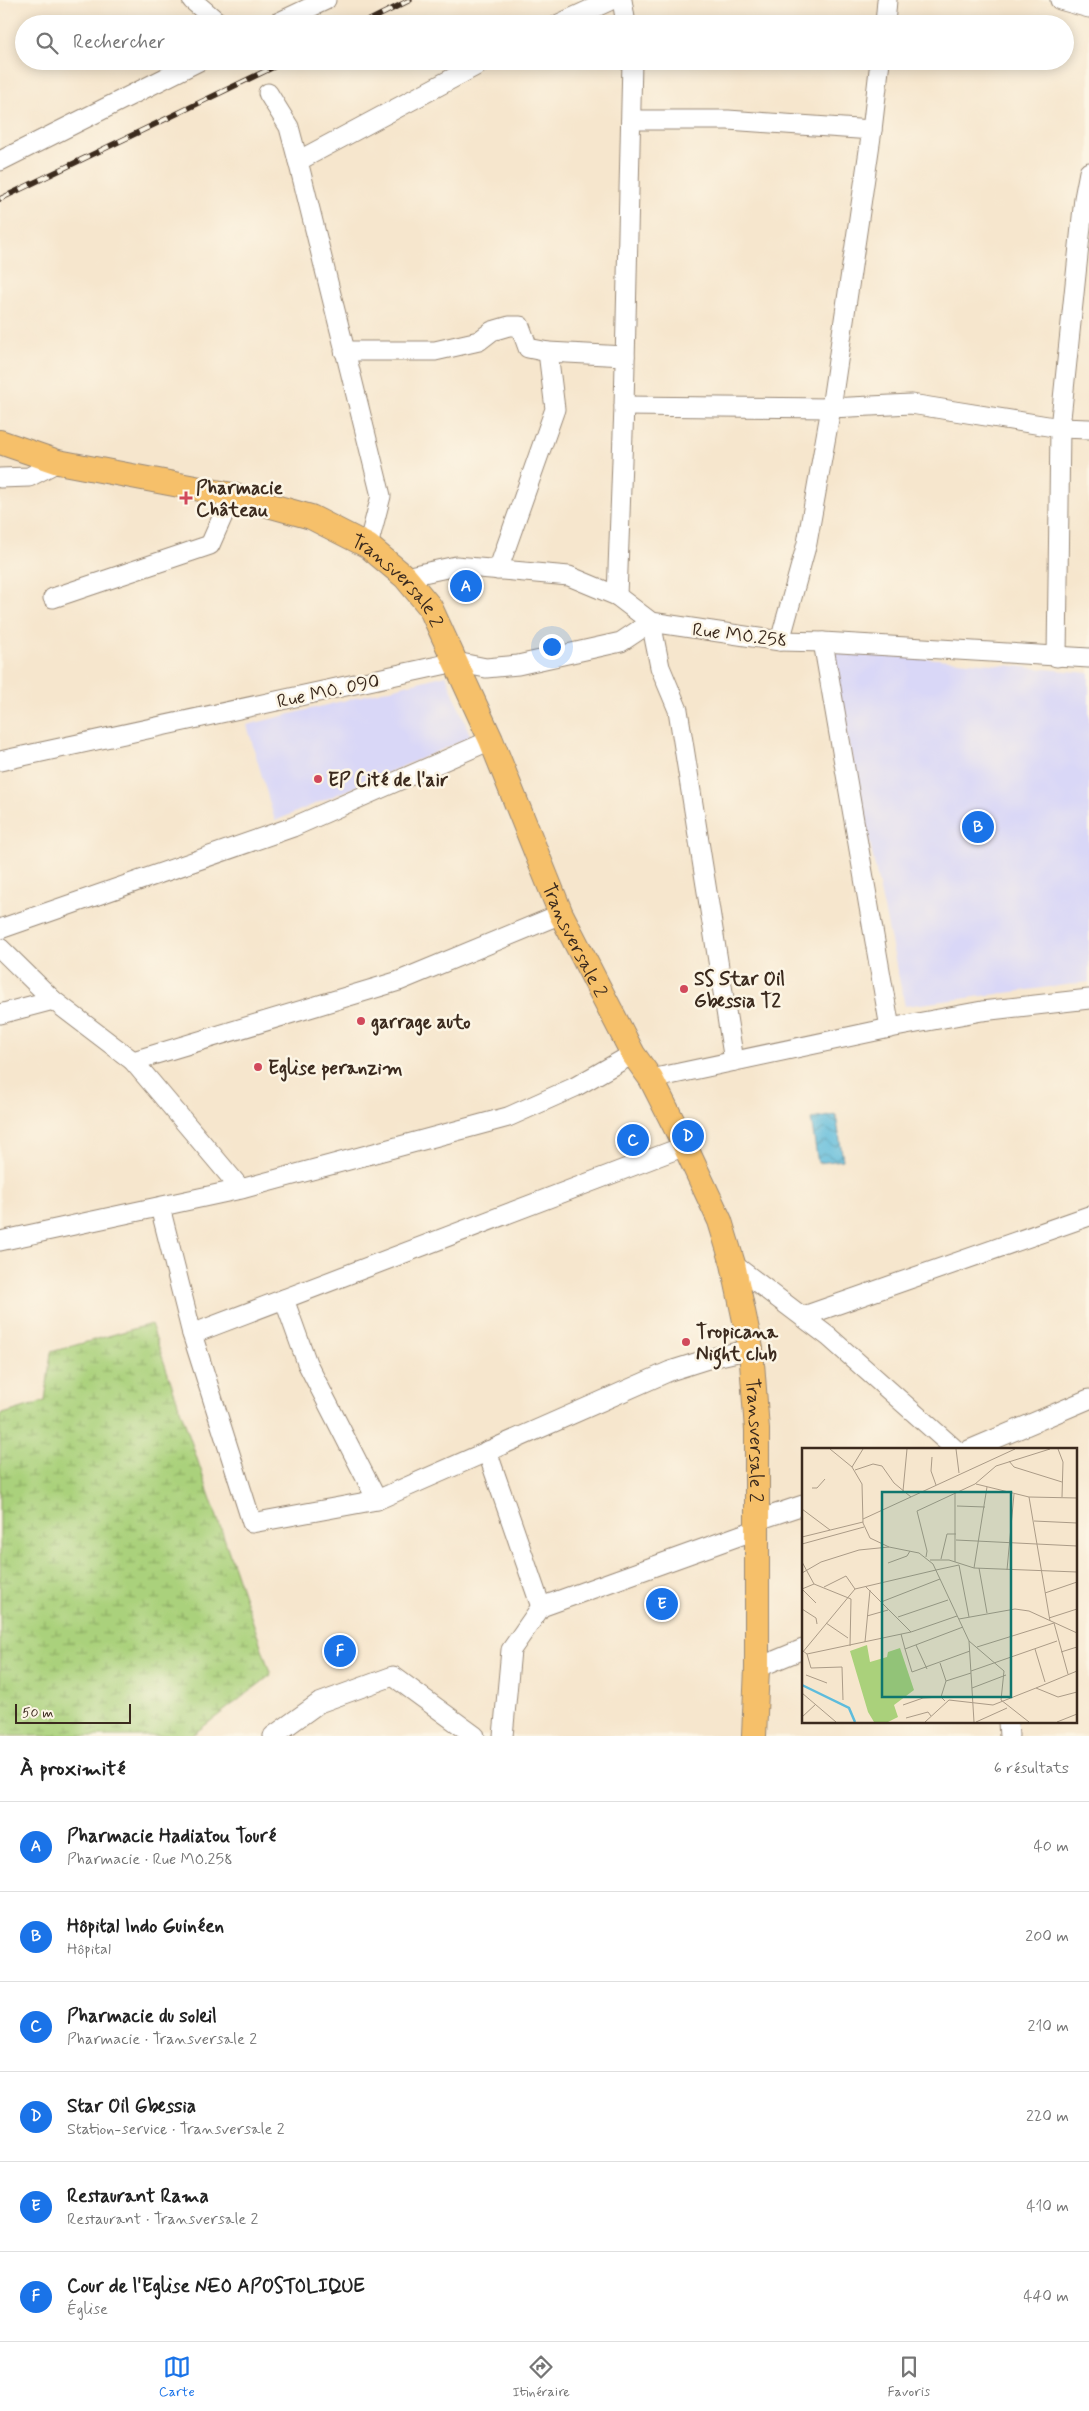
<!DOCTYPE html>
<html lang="fr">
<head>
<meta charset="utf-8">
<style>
	:root { --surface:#fff; --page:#f2f2f2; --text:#222; --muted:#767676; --line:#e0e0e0; --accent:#1a73e8 }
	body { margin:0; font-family:Mynerve,sans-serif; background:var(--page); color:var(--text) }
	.scale { position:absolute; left:15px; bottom:12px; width:116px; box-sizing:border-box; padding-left:5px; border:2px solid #3b2a1e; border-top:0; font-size:14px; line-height:18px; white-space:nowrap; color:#3b2a1e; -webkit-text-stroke:4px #fcf5e5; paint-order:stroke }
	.you { position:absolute; left:551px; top:646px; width:18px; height:18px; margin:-12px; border:4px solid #fff; border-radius:50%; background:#1a73e8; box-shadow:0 0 0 8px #1a73e833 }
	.badge { display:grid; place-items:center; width:32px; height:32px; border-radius:50%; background:var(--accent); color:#fff; font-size:16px; font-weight:700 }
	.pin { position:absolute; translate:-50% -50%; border:2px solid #fff; box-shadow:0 1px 5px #0006 }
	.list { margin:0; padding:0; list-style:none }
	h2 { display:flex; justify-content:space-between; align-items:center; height:65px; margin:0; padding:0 20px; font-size:21px }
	h2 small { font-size:16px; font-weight:400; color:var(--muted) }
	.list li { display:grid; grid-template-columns:32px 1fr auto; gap:15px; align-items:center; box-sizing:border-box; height:90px; padding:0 20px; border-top:1px solid var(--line) }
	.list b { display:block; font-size:19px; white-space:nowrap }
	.list p { margin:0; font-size:16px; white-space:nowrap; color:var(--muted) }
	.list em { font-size:16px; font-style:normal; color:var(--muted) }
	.icon { flex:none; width:28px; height:28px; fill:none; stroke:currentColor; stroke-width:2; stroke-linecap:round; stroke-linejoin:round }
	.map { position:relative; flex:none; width:1089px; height:1736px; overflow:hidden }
	.search { position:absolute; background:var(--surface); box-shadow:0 2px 12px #0003; left:15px; right:15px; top:15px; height:55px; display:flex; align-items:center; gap:12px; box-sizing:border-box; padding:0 18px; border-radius:28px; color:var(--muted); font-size:19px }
	.sheet { height:605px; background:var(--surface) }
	nav { display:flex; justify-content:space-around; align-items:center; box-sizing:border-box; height:70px; border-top:1px solid var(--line); background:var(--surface); font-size:14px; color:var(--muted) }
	nav a { display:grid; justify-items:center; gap:2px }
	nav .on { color:var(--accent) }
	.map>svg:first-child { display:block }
	.built { fill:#d9d7f7 }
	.wetland { fill:url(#wetland-marsh); stroke:#727e4c }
	.water { fill:url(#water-waves); stroke:#4c737d }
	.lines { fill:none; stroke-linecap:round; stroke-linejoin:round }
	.minor-casing { stroke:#988876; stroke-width:21 }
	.major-casing { stroke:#988876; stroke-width:26 }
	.minor { stroke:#fff; stroke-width:19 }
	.major { stroke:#f6c06b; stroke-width:24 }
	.rail-casing { stroke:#3b2a1e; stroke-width:5.5 }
	.rail { stroke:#fcf5e5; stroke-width:4; stroke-dasharray:11; stroke-linecap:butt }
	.poi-dot { fill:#d1495b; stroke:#fcf5e5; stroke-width:2 }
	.labels { text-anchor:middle; stroke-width:5; stroke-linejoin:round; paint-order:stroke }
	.poi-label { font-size:19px; font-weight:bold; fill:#3b2a1e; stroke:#fcf5e5; text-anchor:start }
	.street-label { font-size:19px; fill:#3b2a1e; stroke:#fcf5e5 }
	.inset-river { fill:none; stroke:#5ebcdc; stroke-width:2.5 }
	.inset-road { fill:none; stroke:#ab9b87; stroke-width:1 }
	.view { fill:#0f766e; fill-opacity:0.15; stroke:#0f766e; stroke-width:2.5 }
	.inset-edge { fill:none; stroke:#3b2a1e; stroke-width:2.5 }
</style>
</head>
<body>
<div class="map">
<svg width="1089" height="1736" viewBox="0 0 1089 1736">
	<defs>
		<pattern id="wetland-marsh" width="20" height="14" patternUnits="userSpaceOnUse" patternTransform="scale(1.25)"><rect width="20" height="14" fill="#aad17b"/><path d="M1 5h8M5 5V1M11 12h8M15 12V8" fill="none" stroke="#8caa64"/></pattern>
		<pattern id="water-waves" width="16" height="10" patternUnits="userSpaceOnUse" patternTransform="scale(1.25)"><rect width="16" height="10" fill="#5ebcdc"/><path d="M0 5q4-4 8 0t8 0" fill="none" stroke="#4f99b2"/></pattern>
	</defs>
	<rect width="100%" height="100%" fill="#fcf5e5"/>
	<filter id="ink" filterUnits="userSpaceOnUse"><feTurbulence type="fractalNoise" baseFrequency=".02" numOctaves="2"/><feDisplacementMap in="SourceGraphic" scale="10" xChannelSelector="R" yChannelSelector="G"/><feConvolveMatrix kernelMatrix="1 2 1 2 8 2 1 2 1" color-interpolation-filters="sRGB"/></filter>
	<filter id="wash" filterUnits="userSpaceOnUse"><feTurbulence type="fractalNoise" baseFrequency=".0096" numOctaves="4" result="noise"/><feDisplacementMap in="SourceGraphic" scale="20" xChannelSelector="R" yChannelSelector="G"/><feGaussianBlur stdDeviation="1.12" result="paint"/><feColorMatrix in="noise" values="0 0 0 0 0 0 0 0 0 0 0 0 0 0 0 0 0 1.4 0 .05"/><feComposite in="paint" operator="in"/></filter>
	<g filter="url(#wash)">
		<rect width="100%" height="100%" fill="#f6e6cd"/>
		<g class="built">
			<path d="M828,649L1089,673V982L905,1006Z"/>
			<path d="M446,675L471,737L275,821L247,725Z"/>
		</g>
		<path class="wetland" d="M151,1324L271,1675L191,1736H0V1415L45,1401L51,1352Z"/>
		<path class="water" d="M836,1115L843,1160L818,1163L811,1119Z"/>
	</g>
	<g filter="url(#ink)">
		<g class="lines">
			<g class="minor-casing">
				<g id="minor">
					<path d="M192,0L220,24"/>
					<path d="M622,0L626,24"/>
					<path d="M1060,0L1089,8"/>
					<path d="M275,24L326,0"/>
					<path d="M559,24L611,0"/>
					<path d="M885,24L887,0"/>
					<path d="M268,93L289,127L298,161"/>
					<path d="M631,120H728L872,130"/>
					<path d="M0,161L199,61"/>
					<path d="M344,351H435L479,341L492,331L509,326H520L528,348L548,352"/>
					<path d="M624,406L831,408L911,404L1060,428L1089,429"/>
					<path d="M0,478L29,477L58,462"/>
					<path d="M368,546L381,496L298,161L485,61"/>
					<path d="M498,570L555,409L548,352L625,356"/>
					<path d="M405,577L456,566L569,576L617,596L651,622L780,641L823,642L1089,658"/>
					<path d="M617,596L624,406L632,61"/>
					<path d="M53,598L210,545L232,495"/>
					<path d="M780,641L807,543L831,408L872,130L880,61"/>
					<path d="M823,642L890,1028"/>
					<path d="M1057,657L1060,428L1084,198L1089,172"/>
					<path d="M0,761L456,662L486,668L518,665L621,642L651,622L660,667L678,710L734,1061"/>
					<path d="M0,929L293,827L491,740"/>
					<path d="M0,948L53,1000L133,1061L241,1189"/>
					<path d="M0,1014L53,1000"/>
					<path d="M133,1061L399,981L561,914"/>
					<path d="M651,1079L890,1028L982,1011L1089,999"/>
					<path d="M685,1146L192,1334L252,1523L377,1500L670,1371L711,1358L751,1349"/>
					<path d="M160,1207L192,1334"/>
					<path d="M0,1241L241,1189L508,1117L575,1087L633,1054"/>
					<path d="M733,1264L829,1337L956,1450"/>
					<path d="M284,1299L307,1363L377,1500"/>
					<path d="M804,1316L1089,1216"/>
					<path d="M969,1450L1089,1399"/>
					<path d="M487,1451L541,1607"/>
					<path d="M758,1520L803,1505"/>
					<path d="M757,1668L803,1649"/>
					<path d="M1008,1722L1009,1736"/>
					<path d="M273,1736L319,1703L393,1676L475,1736"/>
					<path d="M503,1736L511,1650L541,1607L758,1529"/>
				</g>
			</g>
			<g class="major-casing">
				<g id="major">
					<path id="s1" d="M0,442L58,462L232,495L311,517L368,546L405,577L430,607L491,740L561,914L633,1054L651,1079L685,1146L720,1221L733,1264L751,1349L757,1430V1668L754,1736"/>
				</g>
			</g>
			<use href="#minor" class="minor"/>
			<use href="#major" class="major"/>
			<g class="rail-casing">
				<g id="rail">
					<path d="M362,24L410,0"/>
					<path d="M0,199L286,61"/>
				</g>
			</g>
			<use href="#rail" class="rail"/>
		</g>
	</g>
	<g class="poi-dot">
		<path d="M183.5 490.5h5v5h5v5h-5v5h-5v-5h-5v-5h5z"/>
		<circle cx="318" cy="779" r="5"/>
		<circle cx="684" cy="989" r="5"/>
		<circle cx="361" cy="1021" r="5"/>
		<circle cx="258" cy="1067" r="5"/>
		<circle cx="686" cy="1342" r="5"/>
	</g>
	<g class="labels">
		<g class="poi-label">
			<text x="196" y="494">Pharmacie<tspan x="196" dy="22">Château</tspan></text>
			<text x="328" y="786">EP Cité de l'air</text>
			<text x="694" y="985">SS Star Oil<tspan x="694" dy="22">Gbessia T2</tspan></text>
			<text x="371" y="1028">garrage auto</text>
			<text x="268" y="1074">Eglise peranzim</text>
			<text x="696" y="1338">Tropicana<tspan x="696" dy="22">Night club</tspan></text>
		</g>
		<g class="street-label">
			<text dy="7" stroke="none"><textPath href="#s1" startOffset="430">Transversale 2</textPath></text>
			<text transform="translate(740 634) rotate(7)" y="7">Rue MO.258</text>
			<text transform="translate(328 690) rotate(-12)" y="7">Rue MO. 090</text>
			<text dy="7" stroke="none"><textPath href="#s1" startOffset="835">Transversale 2</textPath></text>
			<text dy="7" stroke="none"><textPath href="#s1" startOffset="1375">Transversale 2</textPath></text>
		</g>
	</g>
	<g transform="translate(802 1448)">
		<rect width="275" height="275" fill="#f6e6cd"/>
		<path d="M65,197L68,214L85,209L86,204L98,200L112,242L92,257L96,269L86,274H72L66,264L48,203Z" fill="#aad17b"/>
		<path class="inset-river" d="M0,237L47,260L53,274"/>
		<path class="inset-road" d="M28,1L50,19L60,36L61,75L68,90L87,99L117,105L131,116L167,193L172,274M154,1L157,25M256,1L261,14L260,49M130,9L129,23L134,37M207,13L212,19L260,34M50,19L61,1M53,22L71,16L80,18L92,35L109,49M174,36L227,49L275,50M10,40H15L23,31M101,43L105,1M227,49L248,173M155,58L183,59M0,61L28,82M61,71L213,1M232,73L275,75M0,89L61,74M154,92L275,98M0,96L62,79M124,109L125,103L115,63L173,36L194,18L248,1M139,111L145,86H154M128,112H147L172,120L275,124M0,114L12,136L49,151L48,198M153,114V44M86,115L105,108L108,103M172,120L185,39M177,120L185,165M205,122L212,46M0,125L19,114L57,102L87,99M12,136L0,141L14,155M63,138L109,184M22,139L44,128L53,141M243,145L275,134M79,154L138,131M0,161L14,170L15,176M65,168L86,162M96,169L146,152M247,170L275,161M157,171L213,161L227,163L275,185M24,175L46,190M161,179L103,201L110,224L168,203M99,186L103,201M167,193L202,223L199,252L227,274M63,194L68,142M114,197L125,221M175,199L252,175L266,226M233,201L243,234M1,203L5,206L109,184L155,168M259,204L275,199M0,205L53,141L134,122L157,117L167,169M5,206L9,220L40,219L41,252M138,215L144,233M169,223L255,193M4,227L25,235M170,240L204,227M234,240L275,223M0,245L34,274M143,253L139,249L144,233L169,225M101,257L121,250L139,249M0,269L14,256M104,270L126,264L129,268M123,274L147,252L191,257L234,240L256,249L275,244M174,274L205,260M255,274L275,266"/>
		<path class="view" d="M80,44H209V249H80Z"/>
		<rect width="275" height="275" class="inset-edge"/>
	</g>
</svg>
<div class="scale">50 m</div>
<div class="you"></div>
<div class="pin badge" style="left:466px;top:586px">A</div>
<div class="pin badge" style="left:978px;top:827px">B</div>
<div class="pin badge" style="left:633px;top:1140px">C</div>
<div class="pin badge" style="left:688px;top:1136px">D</div>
<div class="pin badge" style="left:662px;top:1604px">E</div>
<div class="pin badge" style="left:340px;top:1651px">F</div>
<div class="search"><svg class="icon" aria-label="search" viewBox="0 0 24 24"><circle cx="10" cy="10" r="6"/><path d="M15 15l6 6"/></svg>Rechercher</div>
</div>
<section class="sheet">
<h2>À proximité<small>6 résultats</small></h2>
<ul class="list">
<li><span class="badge">A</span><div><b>Pharmacie Hadiatou Touré</b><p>Pharmacie · Rue MO.258</p></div><em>40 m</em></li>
<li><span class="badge">B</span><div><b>Hôpital Indo Guinéen</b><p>Hôpital</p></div><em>200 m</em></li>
<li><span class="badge">C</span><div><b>Pharmacie du soleil</b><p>Pharmacie · Transversale 2</p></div><em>210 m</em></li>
<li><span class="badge">D</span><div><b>Star Oil Gbessia</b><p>Station-service · Transversale 2</p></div><em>220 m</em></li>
<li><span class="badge">E</span><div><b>Restaurant Rama</b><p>Restaurant · Transversale 2</p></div><em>410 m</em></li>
<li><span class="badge">F</span><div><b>Cour de l'Eglise NEO APOSTOLIQUE</b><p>Église</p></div><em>440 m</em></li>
</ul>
</section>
<nav>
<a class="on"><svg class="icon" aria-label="map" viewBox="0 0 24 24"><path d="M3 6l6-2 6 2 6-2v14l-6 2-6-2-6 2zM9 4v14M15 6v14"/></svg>Carte</a>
<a><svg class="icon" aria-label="directions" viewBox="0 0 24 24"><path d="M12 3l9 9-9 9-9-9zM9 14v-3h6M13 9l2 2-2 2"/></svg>Itinéraire</a>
<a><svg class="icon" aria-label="saved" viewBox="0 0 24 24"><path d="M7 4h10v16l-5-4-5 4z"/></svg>Favoris</a>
</nav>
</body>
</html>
